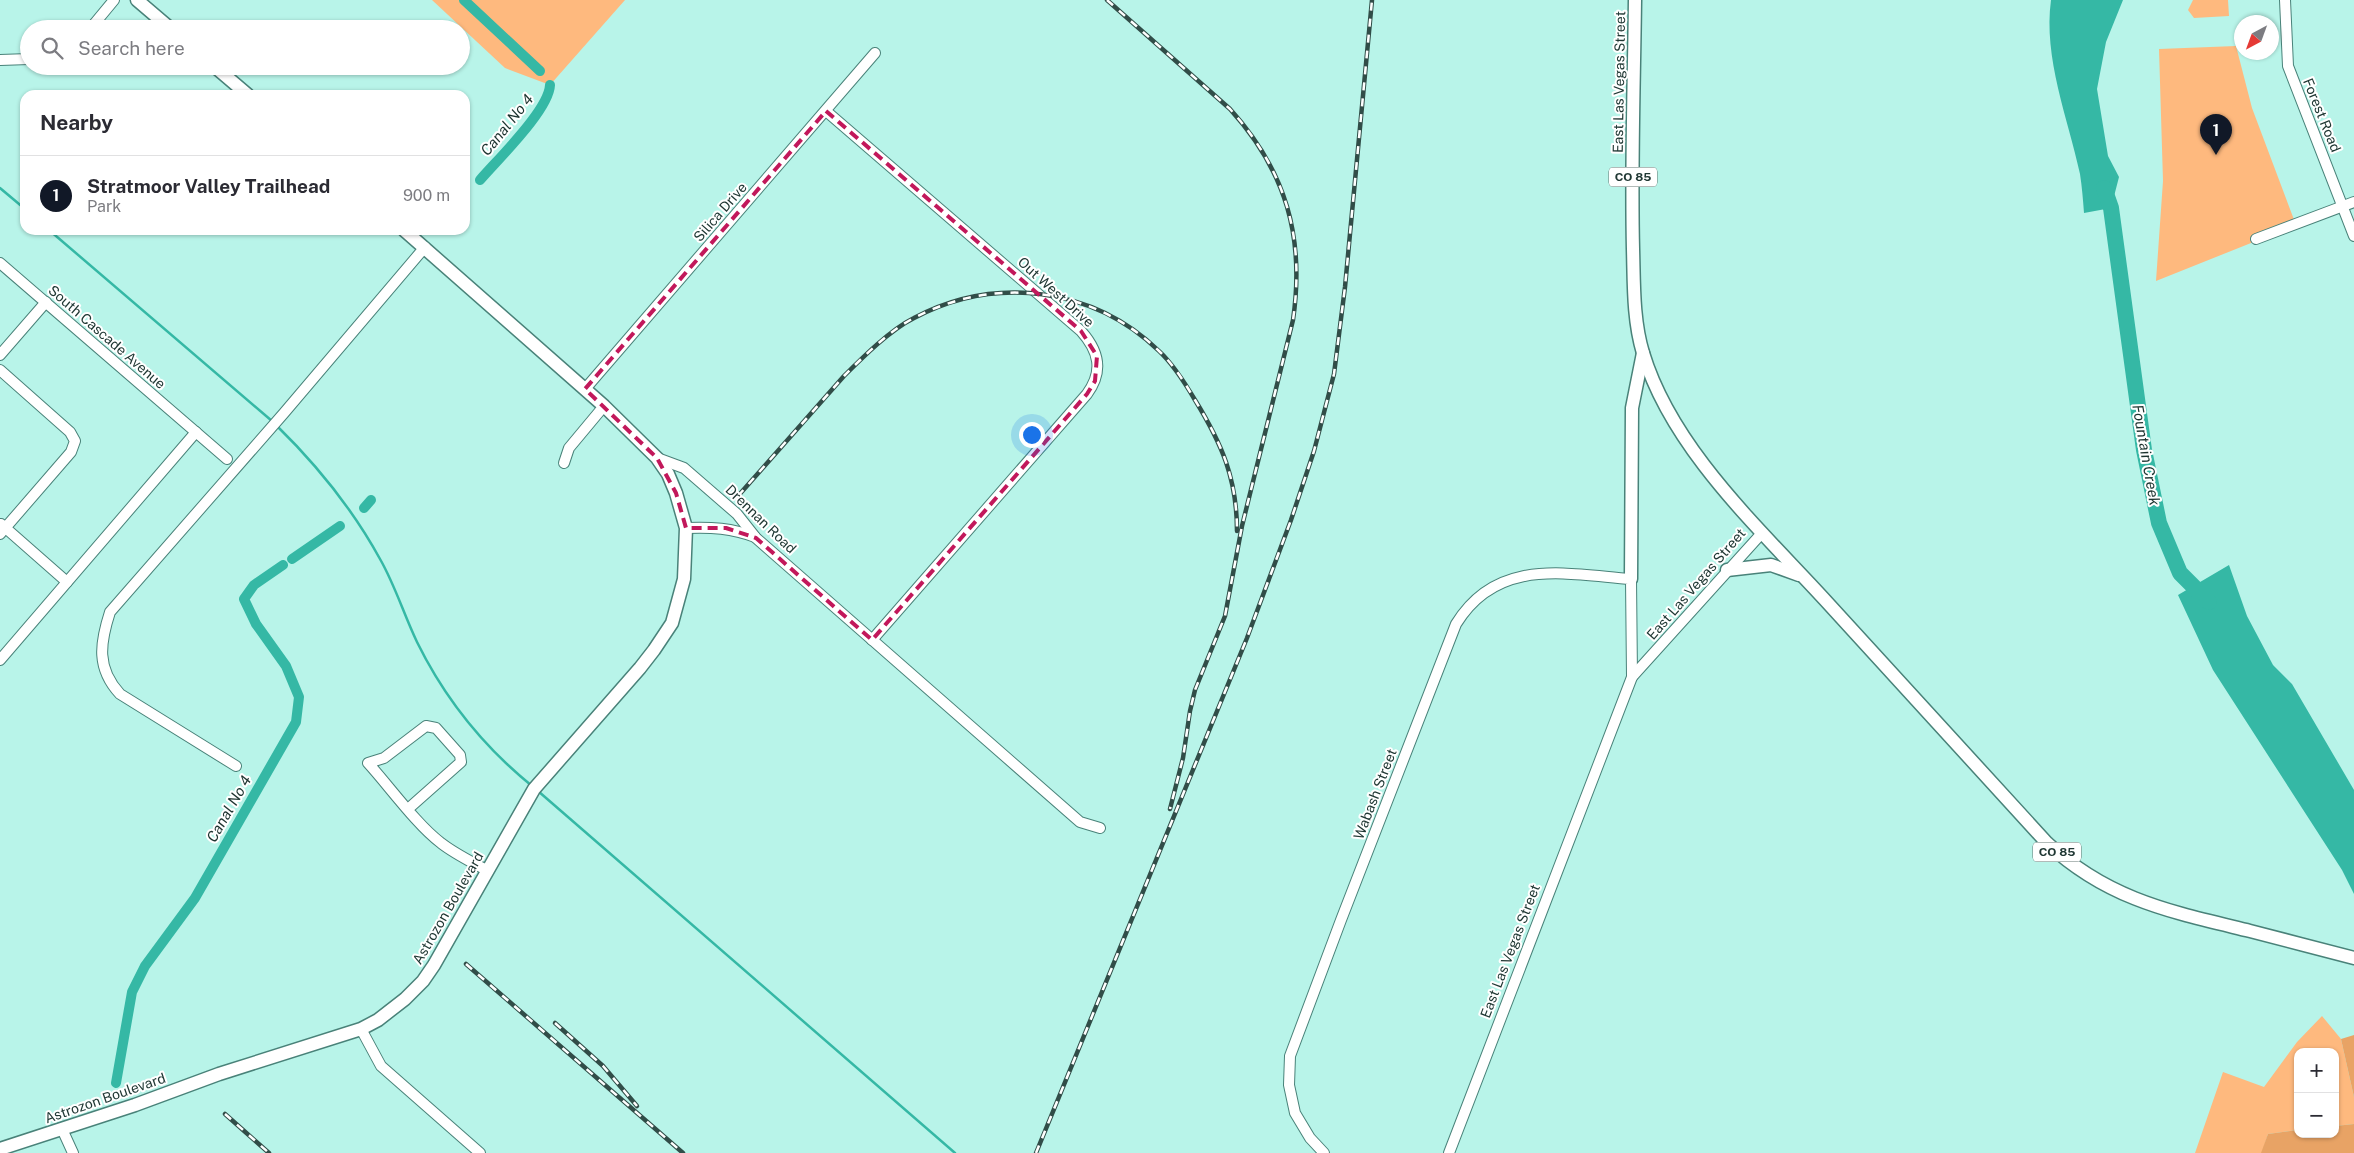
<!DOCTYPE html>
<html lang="en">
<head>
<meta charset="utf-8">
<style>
	:root { --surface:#fff; --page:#f7f7f7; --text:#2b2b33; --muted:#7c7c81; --line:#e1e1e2; --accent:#111827 }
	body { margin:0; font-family:"Public Sans",sans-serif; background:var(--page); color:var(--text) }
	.controls { position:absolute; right:15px; bottom:15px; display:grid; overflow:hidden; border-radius:10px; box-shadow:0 1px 4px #0004 }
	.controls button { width:45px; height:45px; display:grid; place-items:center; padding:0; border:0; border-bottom:1px solid var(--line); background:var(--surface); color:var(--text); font:25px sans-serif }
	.compass { position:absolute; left:2234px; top:15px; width:45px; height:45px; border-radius:50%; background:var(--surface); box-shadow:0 1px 4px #0004; rotate:221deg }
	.you { position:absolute; left:1031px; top:434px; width:18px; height:18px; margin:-12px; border:4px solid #fff; border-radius:50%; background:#1a73e8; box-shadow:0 0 0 8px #1a73e833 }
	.badge { display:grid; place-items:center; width:32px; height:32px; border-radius:50%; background:var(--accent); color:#fff; font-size:16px; font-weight:700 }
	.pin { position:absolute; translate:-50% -41px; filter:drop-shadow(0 1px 2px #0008) }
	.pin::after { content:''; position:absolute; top:26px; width:18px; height:15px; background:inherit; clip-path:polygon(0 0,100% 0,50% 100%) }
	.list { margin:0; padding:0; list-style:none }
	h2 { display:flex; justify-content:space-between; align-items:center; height:65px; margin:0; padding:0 20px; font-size:21px }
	h2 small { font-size:16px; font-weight:400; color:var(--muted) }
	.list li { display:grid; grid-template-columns:32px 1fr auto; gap:15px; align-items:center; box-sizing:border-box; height:80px; padding:0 20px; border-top:1px solid var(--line) }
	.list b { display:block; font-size:19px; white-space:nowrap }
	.list p { margin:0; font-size:16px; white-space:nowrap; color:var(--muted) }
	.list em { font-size:16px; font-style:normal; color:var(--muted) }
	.icon { flex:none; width:28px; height:28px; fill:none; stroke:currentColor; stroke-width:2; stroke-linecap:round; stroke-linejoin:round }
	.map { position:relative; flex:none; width:2354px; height:1153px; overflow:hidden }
	.search { position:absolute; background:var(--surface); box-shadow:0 1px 4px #0004; left:20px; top:20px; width:450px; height:55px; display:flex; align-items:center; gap:12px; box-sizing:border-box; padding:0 18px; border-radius:28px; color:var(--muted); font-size:19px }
	.panel { position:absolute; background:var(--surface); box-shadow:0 1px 4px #0004; left:20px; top:90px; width:450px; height:145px; border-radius:15px }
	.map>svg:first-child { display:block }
	.green { fill:#feb97e }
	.forest { fill:#e8a365 }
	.water { fill:#35b8a5 }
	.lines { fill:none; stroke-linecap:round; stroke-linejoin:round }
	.stream { stroke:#35b8a5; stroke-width:2.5 }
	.canal { stroke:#35b8a5; stroke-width:10 }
	.river { stroke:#35b8a5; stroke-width:16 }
	.minor-casing { stroke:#498279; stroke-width:12 }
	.major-casing { stroke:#498279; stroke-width:15 }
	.minor { stroke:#fff; stroke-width:10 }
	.major { stroke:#fff; stroke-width:12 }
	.rail-casing { stroke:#314d48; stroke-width:4.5 }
	.rail { stroke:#fff; stroke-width:2.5; stroke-dasharray:8; stroke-linecap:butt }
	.marked { fill:none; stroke:#c2185b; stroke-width:4; stroke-dasharray:10 6; stroke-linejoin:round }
	.labels { text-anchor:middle; stroke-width:4; stroke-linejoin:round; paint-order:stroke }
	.shield { fill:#fff; stroke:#637471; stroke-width:1 }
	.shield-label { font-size:12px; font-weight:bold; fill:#203834 }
	.street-label { font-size:14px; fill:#203834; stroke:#fff }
	.water-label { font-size:15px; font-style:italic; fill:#1d332f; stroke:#fff }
</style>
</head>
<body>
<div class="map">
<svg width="2354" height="1153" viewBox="0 0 2354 1153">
	<rect width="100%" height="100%" fill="#b8f4e9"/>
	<g class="green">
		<path d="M432,0H625L550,85L505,68Z"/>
		<path d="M2193,0H2228L2229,16L2194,18L2188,10Z"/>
		<path d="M2236,46L2252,108L2296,225L2156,281L2163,181L2159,49Z"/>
		<path d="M2322,1016L2341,1039L2354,1097V1124L2335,1126V1052H2298V1130L2268,1134L2262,1153H2195L2223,1072L2264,1087L2297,1042Z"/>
	</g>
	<g class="forest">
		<path d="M2354,1035V1097L2341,1039Z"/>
		<path d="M2354,1124V1153H2261L2268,1134L2298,1130V1134H2335V1126Z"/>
	</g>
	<g class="water">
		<path d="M2051,0H2123L2106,42L2097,89L2108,156L2119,177L2111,208L2084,213C2083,200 2082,187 2080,174C2068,118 2043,58 2051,0Z"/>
		<path d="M2229,565L2247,616L2273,665L2292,684L2354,790V894L2342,870L2213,670L2178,595Z"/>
	</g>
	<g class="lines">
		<g class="stream">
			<path d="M0,188L25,209"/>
			<path d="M49,230L272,421"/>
			<path d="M276,425C317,465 352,508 380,559C395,585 404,615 417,642C444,697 484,747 532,786"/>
			<path d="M538,791L955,1153"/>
		</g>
		<g class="canal">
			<path d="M464,0L540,71"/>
			<path d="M480,180C497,160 549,110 550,85"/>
			<path d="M364,508L371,500"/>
			<path d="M292,559L340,526"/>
			<path d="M116,1083L132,992L145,966L195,898L296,722L299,697L286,666L256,624L244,599L254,585L283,565"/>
		</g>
		<path class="river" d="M2104,188L2111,208L2144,450L2159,523L2180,573L2209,602"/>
		<g class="minor-casing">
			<g id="minor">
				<path d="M2285,0L2288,66L2354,236"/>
				<path d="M90,29L114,0"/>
				<path d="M0,60L29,59"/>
				<path d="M826,111L1081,331C1099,351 1104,371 1087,394L872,640"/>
				<path d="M2256,239L2354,202"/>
				<path d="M0,263L227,459"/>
				<path d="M0,355L46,302"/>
				<path d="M0,370L70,432L75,441L71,452L0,534"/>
				<path d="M585,389L875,53"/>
				<path d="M657,458L684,468L737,514L756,538L1080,822L1100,828"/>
				<path d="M564,463L569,448L604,406"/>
				<path d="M1,524L67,582"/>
				<path d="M686,528C711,527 732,528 755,537"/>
				<path d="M0,660L196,432"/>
				<path d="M1632,677L1762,533"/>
				<path d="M236,766L120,694C96,668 100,643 110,612L284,413L425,247"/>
				<path d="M408,809L461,762L460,755L436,728L426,726L384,758L368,763C389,786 417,825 441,843C455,854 472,862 488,871"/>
				<path d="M361,1029L381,1066L480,1153"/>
				<path d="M62,1129L73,1153"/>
				<path d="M1324,1153L1310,1138L1295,1113L1289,1085L1290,1056L1341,920L1456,624C1497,557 1565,574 1631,579L1632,677L1449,1153"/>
			</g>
		</g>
		<g class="major-casing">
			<g id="major">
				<path d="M137,0L171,29"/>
				<path d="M1635,0C1634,83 1631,166 1633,249C1634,284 1633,320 1643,353C1672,449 1759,528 1825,600C1899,681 1973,762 2047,843C2108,900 2172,912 2250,931C2285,940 2319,949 2354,958"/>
				<path d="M214,66L248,95"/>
				<path d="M1727,570L1771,565L1799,575"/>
				<path d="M1631,579L1632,408L1643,353"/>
				<path d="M0,1149L135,1105L219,1074L361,1029L378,1020L405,999L423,981L434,965L534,789L640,668L654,650L672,623L684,579L686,528L676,493L668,474L657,458L604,406L404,230"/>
			</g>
		</g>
		<use href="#minor" class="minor"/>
		<use href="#major" class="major"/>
		<g class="rail-casing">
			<g id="rail">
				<path d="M1107,0L1230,109C1286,171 1305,237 1293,320L1242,526L1225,616L1195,690L1190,711L1183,758L1170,809"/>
				<path d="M738,496L844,376C863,357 890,330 914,318C995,275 1093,287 1159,351C1174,365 1185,383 1195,400C1222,444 1237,479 1237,531"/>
				<path d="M466,964L683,1153"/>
				<path d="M555,1023L603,1066L637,1106"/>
				<path d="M225,1114L269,1153"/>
				<path d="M1036,1153L1247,638L1291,520L1314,451L1334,374L1345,287L1372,0"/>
			</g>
		</g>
		<use href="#rail" class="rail"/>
	</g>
	<path class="marked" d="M826,111L1081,331L1097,356L1095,381L1087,394L872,640L756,538L726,528H686L676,493L657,458L585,389Z"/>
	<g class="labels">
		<g class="shield">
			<rect x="1609" y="167.5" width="48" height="19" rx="4"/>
			<rect x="2033" y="842.5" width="48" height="19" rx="4"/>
		</g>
		<g class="shield-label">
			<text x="1633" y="181">CO 85</text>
			<text x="2057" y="856">CO 85</text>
		</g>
		<g class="street-label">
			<text transform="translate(1619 82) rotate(-89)" y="5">East Las Vegas Street</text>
			<text transform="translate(2322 115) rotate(68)" y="5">Forest Road</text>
			<text transform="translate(720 212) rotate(-49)" y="5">Silica Drive</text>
			<text transform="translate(1056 292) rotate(42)" y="5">Out West Drive</text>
			<text transform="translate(107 337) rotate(41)" y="5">South Cascade Avenue</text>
			<text transform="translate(761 519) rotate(44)" y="5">Drennan Road</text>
			<text transform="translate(1696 584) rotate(-49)" y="5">East Las Vegas Street</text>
			<text transform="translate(1375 794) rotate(-69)" y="5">Wabash Street</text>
			<text transform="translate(448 908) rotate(-60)" y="5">Astrozon Boulevard</text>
			<text transform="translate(1510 951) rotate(-69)" y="5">East Las Vegas Street</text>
			<text transform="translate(105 1098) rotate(-19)" y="5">Astrozon Boulevard</text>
		</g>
		<g class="water-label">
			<text transform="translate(507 125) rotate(-51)" y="5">Canal No 4</text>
			<text transform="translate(2146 455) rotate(80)" y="5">Fountain Creek</text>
			<text transform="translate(229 809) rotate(-60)" y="5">Canal No 4</text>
		</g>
	</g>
</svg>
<div class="controls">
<button>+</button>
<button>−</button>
</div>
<svg class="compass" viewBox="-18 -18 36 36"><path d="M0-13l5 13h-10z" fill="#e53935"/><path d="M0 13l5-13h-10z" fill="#7c7c81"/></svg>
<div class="you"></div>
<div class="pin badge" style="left:2216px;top:155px">1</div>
<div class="search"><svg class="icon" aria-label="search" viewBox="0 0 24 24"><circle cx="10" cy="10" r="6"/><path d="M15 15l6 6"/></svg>Search here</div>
<section class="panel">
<h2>Nearby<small></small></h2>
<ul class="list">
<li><span class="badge">1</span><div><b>Stratmoor Valley Trailhead</b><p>Park</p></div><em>900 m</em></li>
</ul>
</section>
</div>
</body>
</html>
